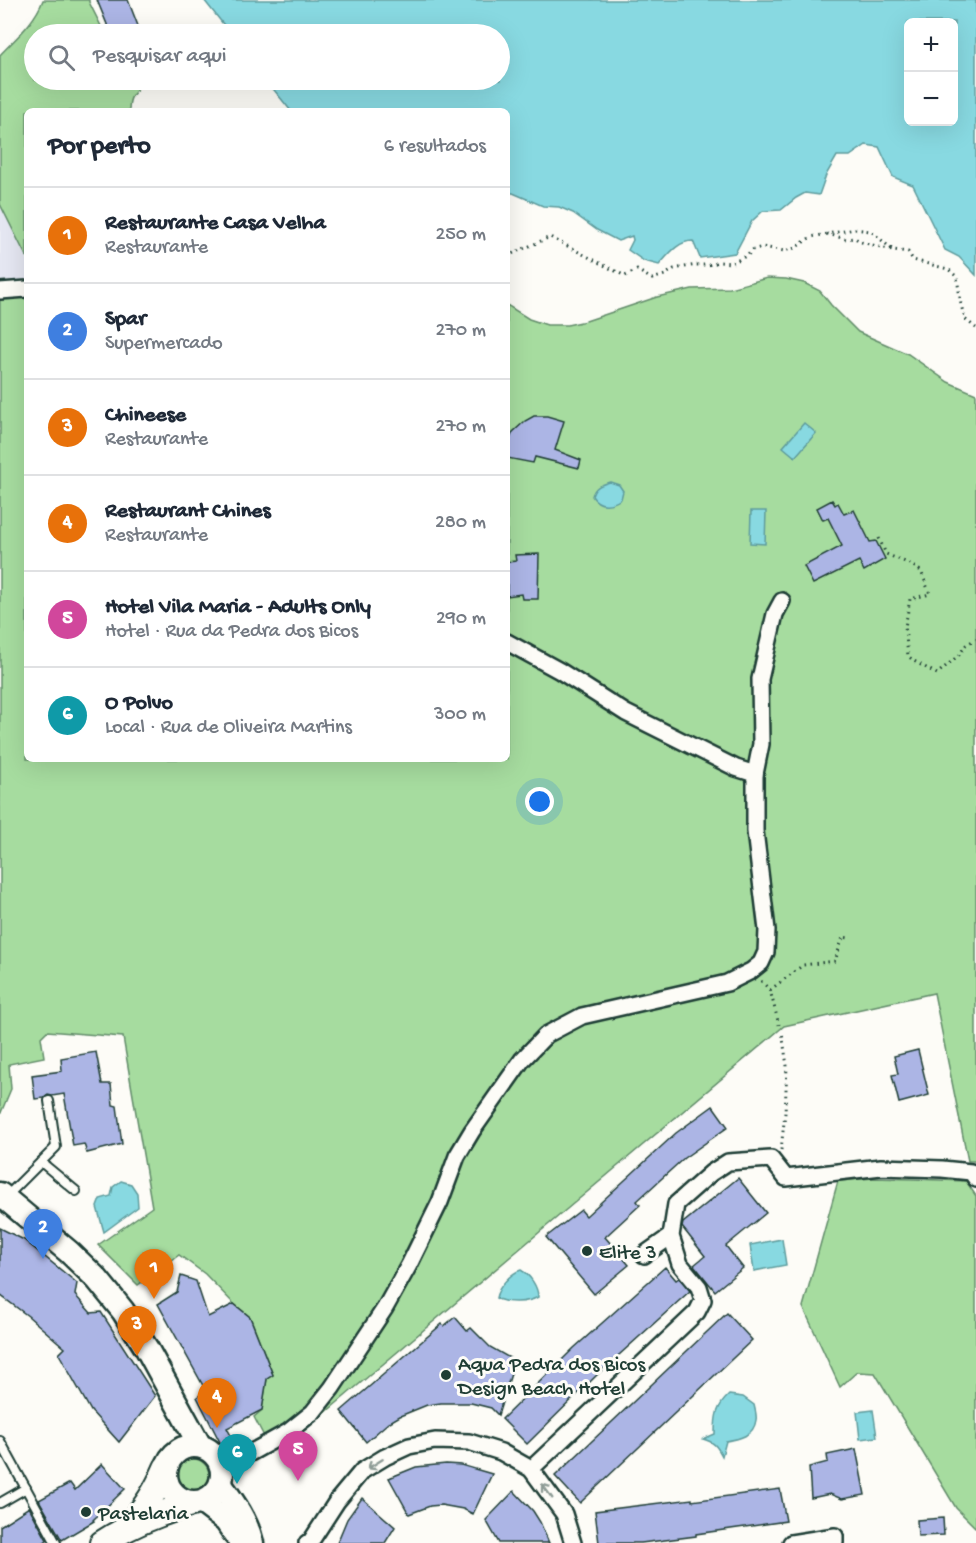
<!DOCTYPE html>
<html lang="pt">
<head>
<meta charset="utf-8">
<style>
	:root { --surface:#fff; --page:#f2f2f3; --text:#1f2937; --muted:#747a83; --line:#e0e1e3; --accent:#1f3d34 }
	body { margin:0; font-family:"Gochi Hand",sans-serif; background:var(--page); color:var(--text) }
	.controls { position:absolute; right:18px; top:18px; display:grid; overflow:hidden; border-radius:9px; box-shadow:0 6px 24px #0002 }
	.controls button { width:54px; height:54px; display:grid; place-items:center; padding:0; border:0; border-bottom:2px solid var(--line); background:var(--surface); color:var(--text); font:30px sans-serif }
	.you { position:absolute; left:540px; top:802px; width:21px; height:21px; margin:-15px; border:4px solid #fff; border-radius:50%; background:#1a73e8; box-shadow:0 0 0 9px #1a73e833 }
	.badge { display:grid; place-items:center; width:39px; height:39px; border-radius:50%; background:var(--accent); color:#fff; font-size:20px; font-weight:700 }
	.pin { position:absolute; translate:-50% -50px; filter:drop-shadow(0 2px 3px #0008) }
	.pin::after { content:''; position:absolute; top:32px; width:21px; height:18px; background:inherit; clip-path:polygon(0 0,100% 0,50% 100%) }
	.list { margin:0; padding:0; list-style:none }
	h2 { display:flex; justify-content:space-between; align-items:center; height:78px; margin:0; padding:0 24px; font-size:26px }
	h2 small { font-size:20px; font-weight:400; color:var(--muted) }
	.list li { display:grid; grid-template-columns:39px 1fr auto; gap:18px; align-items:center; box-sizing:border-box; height:96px; padding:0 24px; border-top:2px solid var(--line) }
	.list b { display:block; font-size:22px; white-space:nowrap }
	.list p { margin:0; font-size:20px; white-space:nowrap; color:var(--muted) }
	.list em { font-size:20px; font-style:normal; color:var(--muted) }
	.icon { flex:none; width:33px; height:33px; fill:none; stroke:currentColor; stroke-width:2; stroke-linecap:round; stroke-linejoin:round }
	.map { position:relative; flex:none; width:976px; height:1543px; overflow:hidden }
	.search { position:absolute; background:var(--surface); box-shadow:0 6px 24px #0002; left:24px; top:24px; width:486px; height:66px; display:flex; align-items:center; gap:15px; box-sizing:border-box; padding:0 21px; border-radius:33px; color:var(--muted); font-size:22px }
	.panel { position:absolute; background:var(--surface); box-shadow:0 6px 24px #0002; left:24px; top:108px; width:486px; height:654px; border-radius:9px }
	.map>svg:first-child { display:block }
	.built { fill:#e5e7f2 }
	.green { fill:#a6dc9f; stroke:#628c6a; stroke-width:1.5 }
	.water { fill:#88d9e1; stroke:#5e9b9c; stroke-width:1.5; fill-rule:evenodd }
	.building { fill:#acb5e5; stroke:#1f3d34; stroke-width:1.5 }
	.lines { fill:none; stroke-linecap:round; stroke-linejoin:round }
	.lane-casing { stroke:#1f3d34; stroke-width:12 }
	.street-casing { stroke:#1f3d34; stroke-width:20 }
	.secondary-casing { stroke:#1f3d34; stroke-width:27 }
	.primary-casing { stroke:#1f3d34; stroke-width:28 }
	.path { stroke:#1f3d34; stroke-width:3; stroke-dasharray:1.5 4.5; stroke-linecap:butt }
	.lane { stroke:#fdfcf7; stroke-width:8 }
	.street { stroke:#fdfcf7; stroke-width:15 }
	.secondary { stroke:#fdfcf7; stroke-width:22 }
	.primary { stroke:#fdfcf7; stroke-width:24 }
	.oneway { stroke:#8e9c96 }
	.poi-dot { fill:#1f3d34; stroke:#fdfcf7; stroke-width:2 }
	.labels { text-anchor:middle; stroke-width:6; stroke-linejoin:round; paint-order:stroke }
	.poi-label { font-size:21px; fill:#1f3d34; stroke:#fdfcf7; text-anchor:start }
</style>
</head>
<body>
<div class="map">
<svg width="976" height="1543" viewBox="0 0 976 1543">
	<rect width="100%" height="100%" fill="#fdfcf7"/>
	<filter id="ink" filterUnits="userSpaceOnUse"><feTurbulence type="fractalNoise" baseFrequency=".0167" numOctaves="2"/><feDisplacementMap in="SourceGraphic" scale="12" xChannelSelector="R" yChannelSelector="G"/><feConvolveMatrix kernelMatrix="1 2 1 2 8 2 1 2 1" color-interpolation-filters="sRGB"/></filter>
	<g filter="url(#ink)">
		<path class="built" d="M0,204L27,258V282L0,285Z"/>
		<g class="green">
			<path d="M43,0H89V2L105,34H34V80H142C137,95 129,91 129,111H27V258L0,204V55C16,38 35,22 43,0Z"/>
			<path d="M767,278L786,279L804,283L820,291L831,305L858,332L908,354L948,382L976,394V1161H968L934,993L784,1026L312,1424L270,1448L254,1417L262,1410L267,1379L273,1375L250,1317L234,1304L205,1274L179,1255L138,1285L98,1245L152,1207L123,1037L47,1031L41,1037L44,1057L9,1064L11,1089L0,1115V285L27,282V759H507V305L529,319L547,325H567L586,321L657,297L692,289L730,288Z"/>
			<path d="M873,1178L912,1179L966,1181L976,1196V1528L956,1508L875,1373L857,1372L840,1387L803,1307L838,1181Z"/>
			<circle cx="193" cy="1475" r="16"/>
		</g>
		<g class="water">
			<path d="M204,0H976V275L959,257L945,250L913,185L893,177L879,147L866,145L850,156H837L826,175L819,195L805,193L796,198L781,210L763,211L752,221L735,253L700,258L693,241C678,241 669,254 659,265L644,261L628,250L633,240L632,236L618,241L597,230L573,213L559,207L543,206L513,193H507V111H291L266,80H500V34H231ZM908,22H954V122H908Z"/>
			<path d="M804,423L816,433L795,457L783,447Z"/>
			<path d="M610,482L619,485L623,491L621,499C611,506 599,507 592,496C595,486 601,485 610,482Z"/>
			<path d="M751,511H766L765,544L750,543Z"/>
			<path d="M121,1181L131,1184L137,1193L138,1207L104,1232L97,1207L100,1199L111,1196L113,1187Z"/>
			<path d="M782,1239L786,1265L754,1271L750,1245Z"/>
			<path d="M521,1270C530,1275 538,1287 538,1297C528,1303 506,1304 496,1298C498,1287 511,1273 521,1270Z"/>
			<path d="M729,1395L743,1397L754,1405C755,1409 757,1416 756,1420C754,1436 739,1439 726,1441L722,1456C717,1446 714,1442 703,1439L715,1434C715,1417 716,1407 729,1395Z"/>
			<path d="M873,1410L877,1437L860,1439L857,1412Z"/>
		</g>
		<g class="building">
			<path d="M97,0H128L140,31L129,34H111Z"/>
			<path d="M534,416H547L564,421L555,450L581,460L579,468L535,457L533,463L507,458V445L513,432L525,421Z"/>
			<path d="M832,500L835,505L838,503L844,514L854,510L870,542L876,541L885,559L864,571L859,561L813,584L804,566L842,546L828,518L823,520L817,508Z"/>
			<path d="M539,554L538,599H522L521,594L507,596V562L516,561L515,555Z"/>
			<path d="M918,1050L929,1095L899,1103L892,1075L898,1074L894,1056Z"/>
			<path d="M96,1052L102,1084H111L113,1105L117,1106L122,1144L87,1153L84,1144L73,1146L64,1094L52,1096L48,1095L44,1098L35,1099L32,1075L62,1071L61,1058Z"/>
			<path d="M713,1106L728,1127L684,1158L637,1201L640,1205L605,1237L629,1265L594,1294L546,1237L581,1210L586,1216L676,1133Z"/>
			<path d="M738,1178L766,1213L726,1246L743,1268L715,1291L694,1265L705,1256L682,1227L683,1223Z"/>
			<path d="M0,1228L24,1240L77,1283L75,1295L91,1313L101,1312L155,1396L119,1442L91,1411L59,1354L65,1348L28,1316L0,1295Z"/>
			<path d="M665,1267L676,1280L679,1278L690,1291L599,1373L527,1444L502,1419L574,1348Z"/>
			<path d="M181,1276L196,1281L208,1317L234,1304L250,1317L273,1375L267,1379L262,1410L227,1428L235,1443L224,1450L197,1397L206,1391L158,1304L177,1292Z"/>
			<path d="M727,1313L752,1340L580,1503L555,1476Z"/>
			<path d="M455,1317L467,1331L471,1328L490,1347L515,1361L498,1415L491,1408L471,1403H441L427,1405L400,1416L388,1423L366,1442L341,1411L442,1324L444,1326Z"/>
			<path d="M856,1449L865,1495L842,1499L830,1494L811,1498L809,1467L828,1462L827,1455Z"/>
			<path d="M102,1464L125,1489L93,1520L94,1521L62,1540L39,1500L70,1483L75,1490Z"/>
			<path d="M446,1464L461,1465L492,1474L473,1514L463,1509L441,1505L430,1506L409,1514L389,1478L416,1467Z"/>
			<path d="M780,1489L786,1521L696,1534V1536L641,1543H599L595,1511L692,1499V1501Z"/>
			<path d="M514,1491L533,1511L540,1522L549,1543H499L486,1520Z"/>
			<path d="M362,1498L395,1527L385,1543H337L347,1519Z"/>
			<path d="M29,1507L47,1540L43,1543H0V1526Z"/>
			<path d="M943,1518L944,1535L918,1536L917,1520Z"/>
		</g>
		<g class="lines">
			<g class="lane-casing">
				<g id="lane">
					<path d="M41,1162L76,1191"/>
					<path d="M6,1197L56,1147L49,1101"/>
					<path d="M0,1441L56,1543"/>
					<path d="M0,1503L26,1488"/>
				</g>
			</g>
			<g class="street-casing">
				<g id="street">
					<path d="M0,291L27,289"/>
					<path d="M507,642L560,671L626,713L736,768L755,774"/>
					<path d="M644,1255L671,1236"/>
					<path d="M222,1466L234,1462L288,1432L313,1412L332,1388L385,1308L409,1265L440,1202L457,1156L472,1131L522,1060L546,1035L582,1016L727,983L751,971L761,963L766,952L767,930L755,831V774L761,744L760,679L775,614L782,601"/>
					<path d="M531,1469L697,1312L703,1300L699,1287L680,1264L671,1236L676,1204L711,1173L728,1162L771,1159L786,1178L881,1167L942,1169L971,1172L976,1179"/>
					<path d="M307,1543L311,1541L337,1501L362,1471L385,1457L409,1446L435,1441L469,1442L501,1452L531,1469L564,1514L573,1543"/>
					<path d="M791,1543L835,1536V1543"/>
				</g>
			</g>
			<g class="secondary-casing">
				<g id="secondary">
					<path d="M0,1194L69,1252L97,1279L123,1311L147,1349L200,1446"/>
					<circle cx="194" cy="1474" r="28"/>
					<path d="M221,1485C234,1503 247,1521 252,1543"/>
					<path d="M201,1502L226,1521L241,1543"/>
				</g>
			</g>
			<g class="primary-casing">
				<g id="primary">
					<path d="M130,1523C147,1507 157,1489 166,1468"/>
					<path d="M102,1543C131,1524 162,1512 195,1503"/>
				</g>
			</g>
			<g class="path">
				<path d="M827,234L846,239L855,238L861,242L892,250"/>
				<path d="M507,256L550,237L625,276L637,270L652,279L665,275L674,269L696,265H708L719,262L732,263L748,255L752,250L763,247L784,251L795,248L811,237L855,229L871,231L893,250L908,252L913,260L948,269L957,277L961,305L965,319L976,328"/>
				<path d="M879,538L886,554L910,564L921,571L930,594L910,599L905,627L908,656L914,661L937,674L959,655L966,645L976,639"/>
				<path d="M761,981L770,990L779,1025"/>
				<path d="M770,990L803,965L835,961L843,937L850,938"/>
				<path d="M781,1150L785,1113L787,1066L782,1032"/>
			</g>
			<use href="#lane" class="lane"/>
			<use href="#street" class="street"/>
			<use href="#secondary" class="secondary"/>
			<use href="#primary" class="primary"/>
		</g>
		<defs><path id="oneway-shaft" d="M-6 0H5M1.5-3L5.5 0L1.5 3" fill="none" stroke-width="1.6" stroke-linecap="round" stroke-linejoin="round" transform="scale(1.5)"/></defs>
		<g class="oneway">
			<use href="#oneway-shaft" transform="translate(375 1464) rotate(148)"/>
			<use href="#oneway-shaft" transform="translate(547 1491) rotate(-126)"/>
		</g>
	</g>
	<g class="poi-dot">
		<circle cx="587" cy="1251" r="6"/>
		<circle cx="446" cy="1375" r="6"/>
		<circle cx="86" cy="1512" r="6"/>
	</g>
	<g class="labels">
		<g class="poi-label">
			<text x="599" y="1258">Elite 3</text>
			<text x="458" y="1370">Aqua Pedra dos Bicos<tspan x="458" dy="24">Design Beach Hotel</tspan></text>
			<text x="98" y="1519">Pastelaria</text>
		</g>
	</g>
</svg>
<div class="controls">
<button>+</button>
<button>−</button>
</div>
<div class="you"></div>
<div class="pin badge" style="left:154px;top:1299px;background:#e8710a">1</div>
<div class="pin badge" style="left:43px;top:1259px;background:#3f7fe0">2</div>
<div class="pin badge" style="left:137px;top:1356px;background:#e8710a">3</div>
<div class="pin badge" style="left:217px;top:1428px;background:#e8710a">4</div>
<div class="pin badge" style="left:298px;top:1481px;background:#d1479c">5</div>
<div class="pin badge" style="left:237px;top:1484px;background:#0f9aa8">6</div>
<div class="search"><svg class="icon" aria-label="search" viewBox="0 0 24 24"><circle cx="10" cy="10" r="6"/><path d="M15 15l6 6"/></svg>Pesquisar aqui</div>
<section class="panel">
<h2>Por perto<small>6 resultados</small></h2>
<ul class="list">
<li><span class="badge" style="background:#e8710a">1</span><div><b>Restaurante Casa Velha</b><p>Restaurante</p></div><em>250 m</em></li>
<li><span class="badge" style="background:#3f7fe0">2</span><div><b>Spar</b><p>Supermercado</p></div><em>270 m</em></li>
<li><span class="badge" style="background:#e8710a">3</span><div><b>Chineese</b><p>Restaurante</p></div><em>270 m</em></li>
<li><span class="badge" style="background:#e8710a">4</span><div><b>Restaurant Chines</b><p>Restaurante</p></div><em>280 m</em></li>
<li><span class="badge" style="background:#d1479c">5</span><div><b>Hotel Vila Maria - Adults Only</b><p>Hotel · Rua da Pedra dos Bicos</p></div><em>290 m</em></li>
<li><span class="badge" style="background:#0f9aa8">6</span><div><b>O Polvo</b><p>Local · Rua de Oliveira Martins</p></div><em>300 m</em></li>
</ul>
</section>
</div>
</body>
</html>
